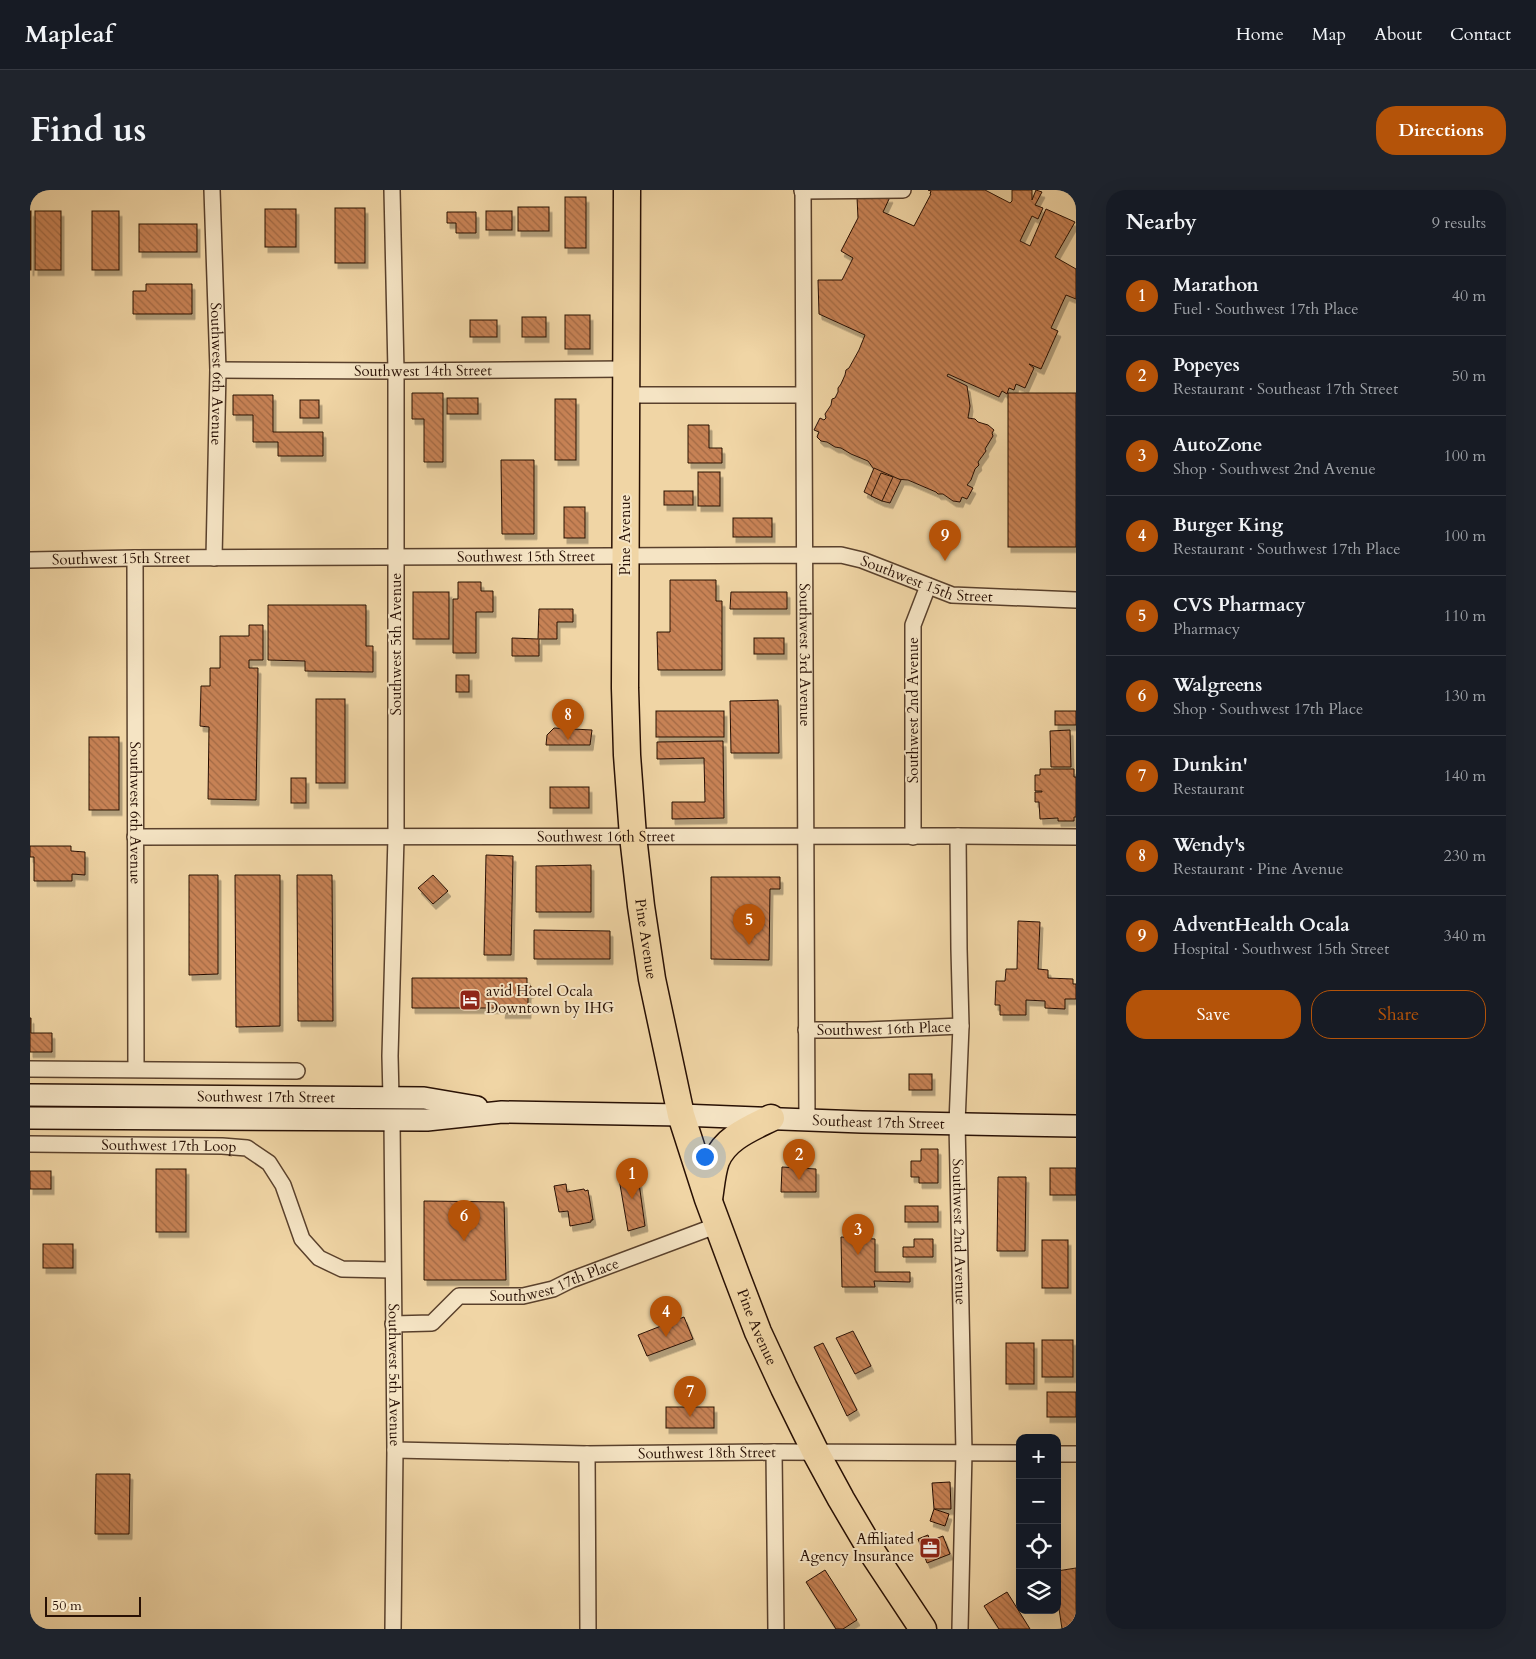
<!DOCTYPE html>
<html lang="en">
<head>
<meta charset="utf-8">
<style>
	:root { --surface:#171b24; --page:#20242c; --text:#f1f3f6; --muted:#9ea1a6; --line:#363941; --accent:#b45309 }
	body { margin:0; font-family:Cardo,serif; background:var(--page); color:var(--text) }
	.controls { position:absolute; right:15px; bottom:15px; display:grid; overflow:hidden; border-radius:10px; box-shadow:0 5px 20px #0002 }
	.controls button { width:45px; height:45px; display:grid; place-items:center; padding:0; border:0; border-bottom:1px solid var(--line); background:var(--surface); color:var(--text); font:25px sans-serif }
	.scale { position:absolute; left:15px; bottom:12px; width:96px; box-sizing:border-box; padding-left:5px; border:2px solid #281004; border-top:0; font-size:14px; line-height:18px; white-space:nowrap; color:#281004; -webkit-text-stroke:4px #f5e4c4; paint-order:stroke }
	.you { position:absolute; left:674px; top:966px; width:18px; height:18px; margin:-12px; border:4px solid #fff; border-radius:50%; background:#1a73e8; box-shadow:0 0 0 8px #1a73e833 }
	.badge { display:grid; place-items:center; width:32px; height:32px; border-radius:50%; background:var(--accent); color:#fff; font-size:16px; font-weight:700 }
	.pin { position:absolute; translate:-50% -41px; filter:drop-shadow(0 1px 2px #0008) }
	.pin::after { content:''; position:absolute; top:26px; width:18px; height:15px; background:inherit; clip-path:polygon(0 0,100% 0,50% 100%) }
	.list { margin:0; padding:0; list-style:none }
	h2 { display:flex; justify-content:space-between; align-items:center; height:65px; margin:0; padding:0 20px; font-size:21px }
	h2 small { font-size:16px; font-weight:400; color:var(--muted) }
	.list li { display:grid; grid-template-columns:32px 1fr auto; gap:15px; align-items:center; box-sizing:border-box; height:80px; padding:0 20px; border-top:1px solid var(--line) }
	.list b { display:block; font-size:19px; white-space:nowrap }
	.list p { margin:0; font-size:16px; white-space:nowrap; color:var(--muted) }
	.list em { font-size:16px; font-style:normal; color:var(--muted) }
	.actions { display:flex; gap:10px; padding:15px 20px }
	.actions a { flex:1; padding:11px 0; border:1px solid var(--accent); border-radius:20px; text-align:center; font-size:18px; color:var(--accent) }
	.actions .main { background:var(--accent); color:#fff }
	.icon { flex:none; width:28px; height:28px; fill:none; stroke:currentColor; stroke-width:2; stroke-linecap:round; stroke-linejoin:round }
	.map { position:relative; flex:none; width:1046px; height:1439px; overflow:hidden; border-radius:20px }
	header { display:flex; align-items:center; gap:30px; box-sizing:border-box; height:70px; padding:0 25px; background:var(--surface); border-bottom:1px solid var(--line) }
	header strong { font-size:24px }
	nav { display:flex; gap:28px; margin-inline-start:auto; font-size:18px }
	.intro { display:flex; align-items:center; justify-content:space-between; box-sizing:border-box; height:120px; padding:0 30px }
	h1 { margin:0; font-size:35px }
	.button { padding:12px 22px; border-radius:20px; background:var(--accent); color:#fff; font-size:18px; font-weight:700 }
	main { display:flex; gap:30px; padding:0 30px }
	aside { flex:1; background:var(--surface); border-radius:20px; box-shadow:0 5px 20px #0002 }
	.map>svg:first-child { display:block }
	.building { fill:url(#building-back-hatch); stroke:#281004; filter:url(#shadow) }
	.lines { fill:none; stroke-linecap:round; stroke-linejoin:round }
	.street-casing { stroke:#5a412c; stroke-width:18 }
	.secondary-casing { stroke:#281004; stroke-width:24 }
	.highway-casing { stroke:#281004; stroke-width:29 }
	.street { stroke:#f5e4c4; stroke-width:15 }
	.secondary { stroke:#f5e4c4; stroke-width:21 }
	.highway { stroke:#f0d5a5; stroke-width:26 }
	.labels { text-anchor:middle; stroke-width:4; stroke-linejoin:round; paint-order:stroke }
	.street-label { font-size:15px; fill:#281004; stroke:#f5e4c4 }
	.poi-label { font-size:15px; fill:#281004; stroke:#f5e4c4; text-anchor:start }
</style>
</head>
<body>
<header>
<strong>Mapleaf</strong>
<nav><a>Home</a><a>Map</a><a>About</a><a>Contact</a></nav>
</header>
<div class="intro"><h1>Find us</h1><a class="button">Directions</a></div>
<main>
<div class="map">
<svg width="1046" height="1439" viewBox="0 0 1046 1439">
	<defs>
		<pattern id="building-back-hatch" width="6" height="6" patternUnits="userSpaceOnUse" patternTransform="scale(1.25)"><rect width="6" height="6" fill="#c78255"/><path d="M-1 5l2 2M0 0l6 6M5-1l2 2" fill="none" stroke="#a26944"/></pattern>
		<filter id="shadow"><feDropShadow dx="3" dy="5.5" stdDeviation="0" flood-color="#0004"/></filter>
	</defs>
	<rect width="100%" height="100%" fill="#f0d5a5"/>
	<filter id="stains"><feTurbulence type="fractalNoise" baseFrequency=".004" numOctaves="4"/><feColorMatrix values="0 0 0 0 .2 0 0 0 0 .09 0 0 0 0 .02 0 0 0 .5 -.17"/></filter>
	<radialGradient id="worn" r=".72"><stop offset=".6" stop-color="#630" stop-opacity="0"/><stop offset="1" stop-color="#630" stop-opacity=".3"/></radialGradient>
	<g class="building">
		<path d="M898,0H955L980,13L982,11V0H1002V10L1006,0L1012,2L1005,15L1013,18L1008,29L1002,26L990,51L1000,56L1016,19L1045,32L1025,67L1046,79V109L1036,105L1021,138L1028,141L1011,179L999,174L1004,178L995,198L986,194L984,200L979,198L977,204L972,201L969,207L918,184L917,186L937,196L940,216L938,228L945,229L948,232L958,235L964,240L962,243L963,246L955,259L956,261L948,272L949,275L945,279L941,290L937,295L943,298L937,309L932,307L930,312L923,311L913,304H908L906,302L878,290L866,289L853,284L843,278L838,271L821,264L811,258L805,257L797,252L791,251L787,247L789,242L784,240L790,228L794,230L796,228L795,224L801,215L802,209L805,208L808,202V198L811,194L815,185L816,180L819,178L829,160L835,145L789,124L788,90H812L823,68L811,61L828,28L827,7H860L853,22L884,36L901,4H900L901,1Z"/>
		<rect x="535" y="7" width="21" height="51"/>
		<rect x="488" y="17" width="31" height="24"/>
		<rect x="305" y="18" width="30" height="55"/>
		<rect x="235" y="19" width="31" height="38"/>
		<rect x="0" y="21" width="1" height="59"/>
		<rect x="5" y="21" width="26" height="59"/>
		<rect x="62" y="21" width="27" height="59"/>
		<rect x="456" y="21" width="26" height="19"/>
		<path d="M417,22H446V43H426V33H417Z"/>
		<rect x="109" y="34" width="58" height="28"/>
		<path d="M116,94H162V124H103V101H116Z"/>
		<rect x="535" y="125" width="25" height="34"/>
		<rect x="492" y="127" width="24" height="20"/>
		<rect x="440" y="130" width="27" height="17"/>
		<path d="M382,203H413V272H394V229H382Z"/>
		<rect x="978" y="203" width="68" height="154"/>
		<path d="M203,205H243V242H293V266H248V252H223V225H203Z"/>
		<rect x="417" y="208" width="31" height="16"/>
		<rect x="525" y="209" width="21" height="61"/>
		<rect x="270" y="210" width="19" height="18"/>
		<path d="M658,235H679V258H692V273H658Z"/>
		<path d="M471,270H504V344H472Z"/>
		<path d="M844,278L871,290L860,313L852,311L834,302Z"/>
		<rect x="668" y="282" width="22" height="34"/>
		<path d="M851,283L863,287L852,311L841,306Z"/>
		<rect x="634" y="301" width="29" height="14"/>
		<rect x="534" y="317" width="21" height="31"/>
		<rect x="703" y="328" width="39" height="19"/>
		<path d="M640,390H686V411H692V480H628L627,442H640Z"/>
		<path d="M428,392H451V401H463V422H446V463H423V409H428Z"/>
		<rect x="383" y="402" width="36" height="47"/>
		<path d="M701,402H757V419H700Z"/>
		<path d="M238,415H336V456H343V482L275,481V471L238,470Z"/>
		<path d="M509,419H543V432H527V449H509V466H482V448L508,449Z"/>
		<path d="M219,435H233V470H219V478H228L226,610L178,609L179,537L170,536L171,496H180V478H190V446H219Z"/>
		<rect x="724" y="448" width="30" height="16"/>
		<rect x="426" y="485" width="13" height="17"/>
		<rect x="286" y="509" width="29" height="84"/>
		<path d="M748,510L749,563H701L700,511Z"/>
		<rect x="626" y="521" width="68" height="26"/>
		<rect x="1025" y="521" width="21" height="14"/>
		<path d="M524,538L562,540L560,555H516L517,545Z"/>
		<path d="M1040,540L1041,577H1021L1020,541Z"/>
		<rect x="59" y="547" width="30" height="73"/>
		<path d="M693,551L694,628L642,629V612H675L674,568L627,569V552Z"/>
		<path d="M1010,579H1044V587H1046V627H1044V631H1028V628L1010,629L1009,612H1005V602H1012V601H1005V585H1010Z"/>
		<rect x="261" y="588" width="15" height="25"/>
		<rect x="520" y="597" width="39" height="21"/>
		<path d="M0,656H41V661L55,662V685L42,684V691H4V667H0Z"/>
		<path d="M456,665L483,666L481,765H454Z"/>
		<path d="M561,675V722H506V676Z"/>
		<path d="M159,685H188V784L159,785Z"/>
		<path d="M205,685H250V836L206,837Z"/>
		<path d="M267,685H302L303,831H268Z"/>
		<path d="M403,685L418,701L403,714L388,698Z"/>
		<path d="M681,687H750V699H740L739,770L681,769Z"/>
		<path d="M988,731L1010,732L1008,779L1018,780V788L1043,789V794H1046V809H1035V819L1015,818V811L996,810V825H970V815H965L966,791H975L976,779H987Z"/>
		<path d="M504,740L580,741V769H504Z"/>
		<path d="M382,788H497V796H501V802L498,803V823H472L473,818H382Z"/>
		<path d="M0,828H1V843H22V862H0Z"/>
		<rect x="879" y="884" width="23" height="16"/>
		<path d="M891,959H908V993H889V987H881V971H891Z"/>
		<path d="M752,977L786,979V1002H751Z"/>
		<rect x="1020" y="978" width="26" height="27"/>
		<rect x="126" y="979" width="30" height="63"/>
		<path d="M607,979L615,1036L598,1041L588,983Z"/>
		<rect x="0" y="981" width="21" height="18"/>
		<path d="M968,987H996L995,1061H967Z"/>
		<path d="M536,994L537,1002L554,999L555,1001L558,1000L563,1030H561V1032L540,1036L538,1021L529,1022L524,996Z"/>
		<path d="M394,1011L474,1012L476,1090H394Z"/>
		<rect x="875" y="1016" width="33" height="16"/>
		<path d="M811,1047L845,1049V1082H880V1092L844,1091L845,1097H812Z"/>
		<path d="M884,1049H903V1067H873V1057H884Z"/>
		<rect x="1012" y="1050" width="26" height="48"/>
		<rect x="13" y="1054" width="30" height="24"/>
		<path d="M654,1127L663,1149L617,1166L608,1145Z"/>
		<path d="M823,1141L841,1176L825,1184L806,1148Z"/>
		<rect x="1012" y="1150" width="31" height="37"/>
		<path d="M793,1153L827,1220L817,1226L784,1157Z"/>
		<rect x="976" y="1153" width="28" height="41"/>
		<rect x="1017" y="1202" width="29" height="25"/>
		<rect x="636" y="1217" width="48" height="21"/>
		<path d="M66,1284H100L99,1344H65Z"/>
		<path d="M920,1292L921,1319H904L902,1293Z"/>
		<path d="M904,1319L919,1324L915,1336L900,1331Z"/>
		<path d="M898,1345L900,1351L913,1346L920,1364L897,1373L888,1349Z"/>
		<path d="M1046,1378V1439H1032L1027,1405V1381Z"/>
		<path d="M795,1380L827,1430L813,1439H806L776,1392Z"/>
		<path d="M977,1402L1000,1439H969L954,1416Z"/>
	</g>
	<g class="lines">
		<g class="street-casing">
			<g id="street">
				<path id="s1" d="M182,0L188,180L184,368"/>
				<path id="s2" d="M773,0L777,930"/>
				<path d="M772,1L873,0"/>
				<path id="s3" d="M188,180L366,181L596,179"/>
				<path d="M596,205H773"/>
				<path id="s4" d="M105,368L106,879"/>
				<path id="s5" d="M0,370L105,368L811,365L832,370L922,405L1046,410"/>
				<path id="s6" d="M928,646L929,759L931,836L927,933L934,1262L930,1439"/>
				<path id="s7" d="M105,647L928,646L1046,647"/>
				<path d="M883,647V435L898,396"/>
				<path id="s8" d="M776,840H837L931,836"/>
				<path d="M0,879L267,881"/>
				<path d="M361,908L360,866L366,647V181L362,0"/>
				<path id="s9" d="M362,930L365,1260L363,1439"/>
				<path id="s10" d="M0,954L192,956L217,958L239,973L253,995L272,1049L289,1068L312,1079L362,1080"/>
				<path id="s11" d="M363,1134L402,1133L429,1106H493L523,1099L541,1090L688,1035"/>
				<path id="s12" d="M365,1260L557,1264L744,1262L990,1263"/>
				<path d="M744,1262L746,1439"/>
				<path d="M557,1264L558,1439"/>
				<path d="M1027,1264H1046"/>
			</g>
		</g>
		<g class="secondary-casing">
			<g id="secondary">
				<path id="s13" d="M0,905L394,908L447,917"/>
				<path id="s14" d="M0,928L397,930L472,922L651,925L832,932L1046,936"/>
			</g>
		</g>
		<g class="highway-casing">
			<g id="highway">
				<path id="s15" d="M597,0L595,498L597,565L603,646L611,716L622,789L651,925L678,1009L707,1087L728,1142L754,1198L786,1263L811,1309L844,1365L893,1439"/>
				<path d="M679,1009C681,997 682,982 686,971C695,948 721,938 741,928"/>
			</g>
		</g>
		<use href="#street" class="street"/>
		<use href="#secondary" class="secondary"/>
		<use href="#highway" class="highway"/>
	</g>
	<defs>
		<g id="hotel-square" transform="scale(1.125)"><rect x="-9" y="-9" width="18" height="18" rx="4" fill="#8f2418" stroke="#f5e4c4"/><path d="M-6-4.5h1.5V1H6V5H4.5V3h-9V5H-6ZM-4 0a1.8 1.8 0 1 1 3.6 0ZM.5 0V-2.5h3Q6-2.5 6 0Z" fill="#fff"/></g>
		<g id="office-square" transform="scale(1.125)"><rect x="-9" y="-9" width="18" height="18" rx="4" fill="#8f2418" stroke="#f5e4c4"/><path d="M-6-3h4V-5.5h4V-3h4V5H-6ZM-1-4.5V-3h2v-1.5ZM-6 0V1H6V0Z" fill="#fff"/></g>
	</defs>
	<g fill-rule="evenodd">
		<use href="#hotel-square" x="440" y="810"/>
		<use href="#office-square" x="900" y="1358"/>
	</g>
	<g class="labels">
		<g class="street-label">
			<text dy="5" stroke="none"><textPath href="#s3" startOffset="205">Southwest 14th Street</textPath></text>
			<text dy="5" stroke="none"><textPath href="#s1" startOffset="184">Southwest 6th Avenue</textPath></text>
			<text transform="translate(595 345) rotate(-90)" y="5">Pine Avenue</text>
			<text dy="5" stroke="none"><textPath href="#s5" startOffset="496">Southwest 15th Street</textPath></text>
			<text dy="5" stroke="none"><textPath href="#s5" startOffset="91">Southwest 15th Street</textPath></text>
			<text dy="5" stroke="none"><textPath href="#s5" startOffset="901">Southwest 15th Street</textPath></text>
			<text transform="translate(366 454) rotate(-90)" y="5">Southwest 5th Avenue</text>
			<text dy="5" stroke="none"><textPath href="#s2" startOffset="465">Southwest 3rd Avenue</textPath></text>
			<text transform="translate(883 520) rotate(-90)" y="5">Southwest 2nd Avenue</text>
			<text dy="5" stroke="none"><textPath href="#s4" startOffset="255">Southwest 6th Avenue</textPath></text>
			<text dy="5" stroke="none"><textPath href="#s7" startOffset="471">Southwest 16th Street</textPath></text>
			<text dy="5" stroke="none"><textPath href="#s15" startOffset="750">Pine Avenue</textPath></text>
			<text dy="5" stroke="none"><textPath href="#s8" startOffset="78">Southwest 16th Place</textPath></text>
			<text dy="5" stroke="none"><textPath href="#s13" startOffset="236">Southwest 17th Street</textPath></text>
			<text dy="5" stroke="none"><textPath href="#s14" startOffset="849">Southeast 17th Street</textPath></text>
			<text dy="5" stroke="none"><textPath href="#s10" startOffset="139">Southwest 17th Loop</textPath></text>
			<text dy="5" stroke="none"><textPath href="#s6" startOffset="396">Southwest 2nd Avenue</textPath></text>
			<text dy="5" stroke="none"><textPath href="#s11" startOffset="175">Southwest 17th Place</textPath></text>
			<text dy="5" stroke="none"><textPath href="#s15" startOffset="1155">Pine Avenue</textPath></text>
			<text dy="5" stroke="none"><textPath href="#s9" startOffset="255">Southwest 5th Avenue</textPath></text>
			<text dy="5" stroke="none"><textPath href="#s12" startOffset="312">Southwest 18th Street</textPath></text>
		</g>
		<g class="poi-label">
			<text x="456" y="806">avid Hotel Ocala<tspan x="456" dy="17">Downtown by IHG</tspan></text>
			<text x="884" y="1354" text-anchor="end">Affiliated<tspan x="884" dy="17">Agency Insurance</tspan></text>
		</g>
	</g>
	<rect width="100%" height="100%" filter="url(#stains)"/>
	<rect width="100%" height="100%" fill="url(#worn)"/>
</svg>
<div class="controls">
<button>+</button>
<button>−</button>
<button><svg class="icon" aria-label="locate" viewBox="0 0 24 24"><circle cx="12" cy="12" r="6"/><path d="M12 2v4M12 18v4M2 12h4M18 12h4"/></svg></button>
<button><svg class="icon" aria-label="layers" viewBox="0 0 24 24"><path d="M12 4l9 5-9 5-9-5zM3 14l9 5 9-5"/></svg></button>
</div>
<div class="scale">50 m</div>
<div class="you"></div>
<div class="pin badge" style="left:602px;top:1009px">1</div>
<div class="pin badge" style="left:769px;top:990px">2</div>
<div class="pin badge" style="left:828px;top:1065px">3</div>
<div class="pin badge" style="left:636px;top:1147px">4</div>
<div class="pin badge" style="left:719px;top:755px">5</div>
<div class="pin badge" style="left:434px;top:1051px">6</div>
<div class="pin badge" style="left:660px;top:1227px">7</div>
<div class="pin badge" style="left:538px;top:550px">8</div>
<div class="pin badge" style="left:915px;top:371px">9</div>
</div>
<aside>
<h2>Nearby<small>9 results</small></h2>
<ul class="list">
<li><span class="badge">1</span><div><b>Marathon</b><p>Fuel · Southwest 17th Place</p></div><em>40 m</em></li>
<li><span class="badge">2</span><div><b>Popeyes</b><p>Restaurant · Southeast 17th Street</p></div><em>50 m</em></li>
<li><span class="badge">3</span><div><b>AutoZone</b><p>Shop · Southwest 2nd Avenue</p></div><em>100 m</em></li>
<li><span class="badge">4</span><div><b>Burger King</b><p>Restaurant · Southwest 17th Place</p></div><em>100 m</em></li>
<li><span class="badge">5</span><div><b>CVS Pharmacy</b><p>Pharmacy</p></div><em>110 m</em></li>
<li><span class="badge">6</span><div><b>Walgreens</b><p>Shop · Southwest 17th Place</p></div><em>130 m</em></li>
<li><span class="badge">7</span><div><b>Dunkin'</b><p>Restaurant</p></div><em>140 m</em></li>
<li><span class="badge">8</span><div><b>Wendy's</b><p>Restaurant · Pine Avenue</p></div><em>230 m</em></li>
<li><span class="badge">9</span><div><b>AdventHealth Ocala</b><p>Hospital · Southwest 15th Street</p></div><em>340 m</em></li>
</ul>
<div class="actions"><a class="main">Save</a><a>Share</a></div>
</aside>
</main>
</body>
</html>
